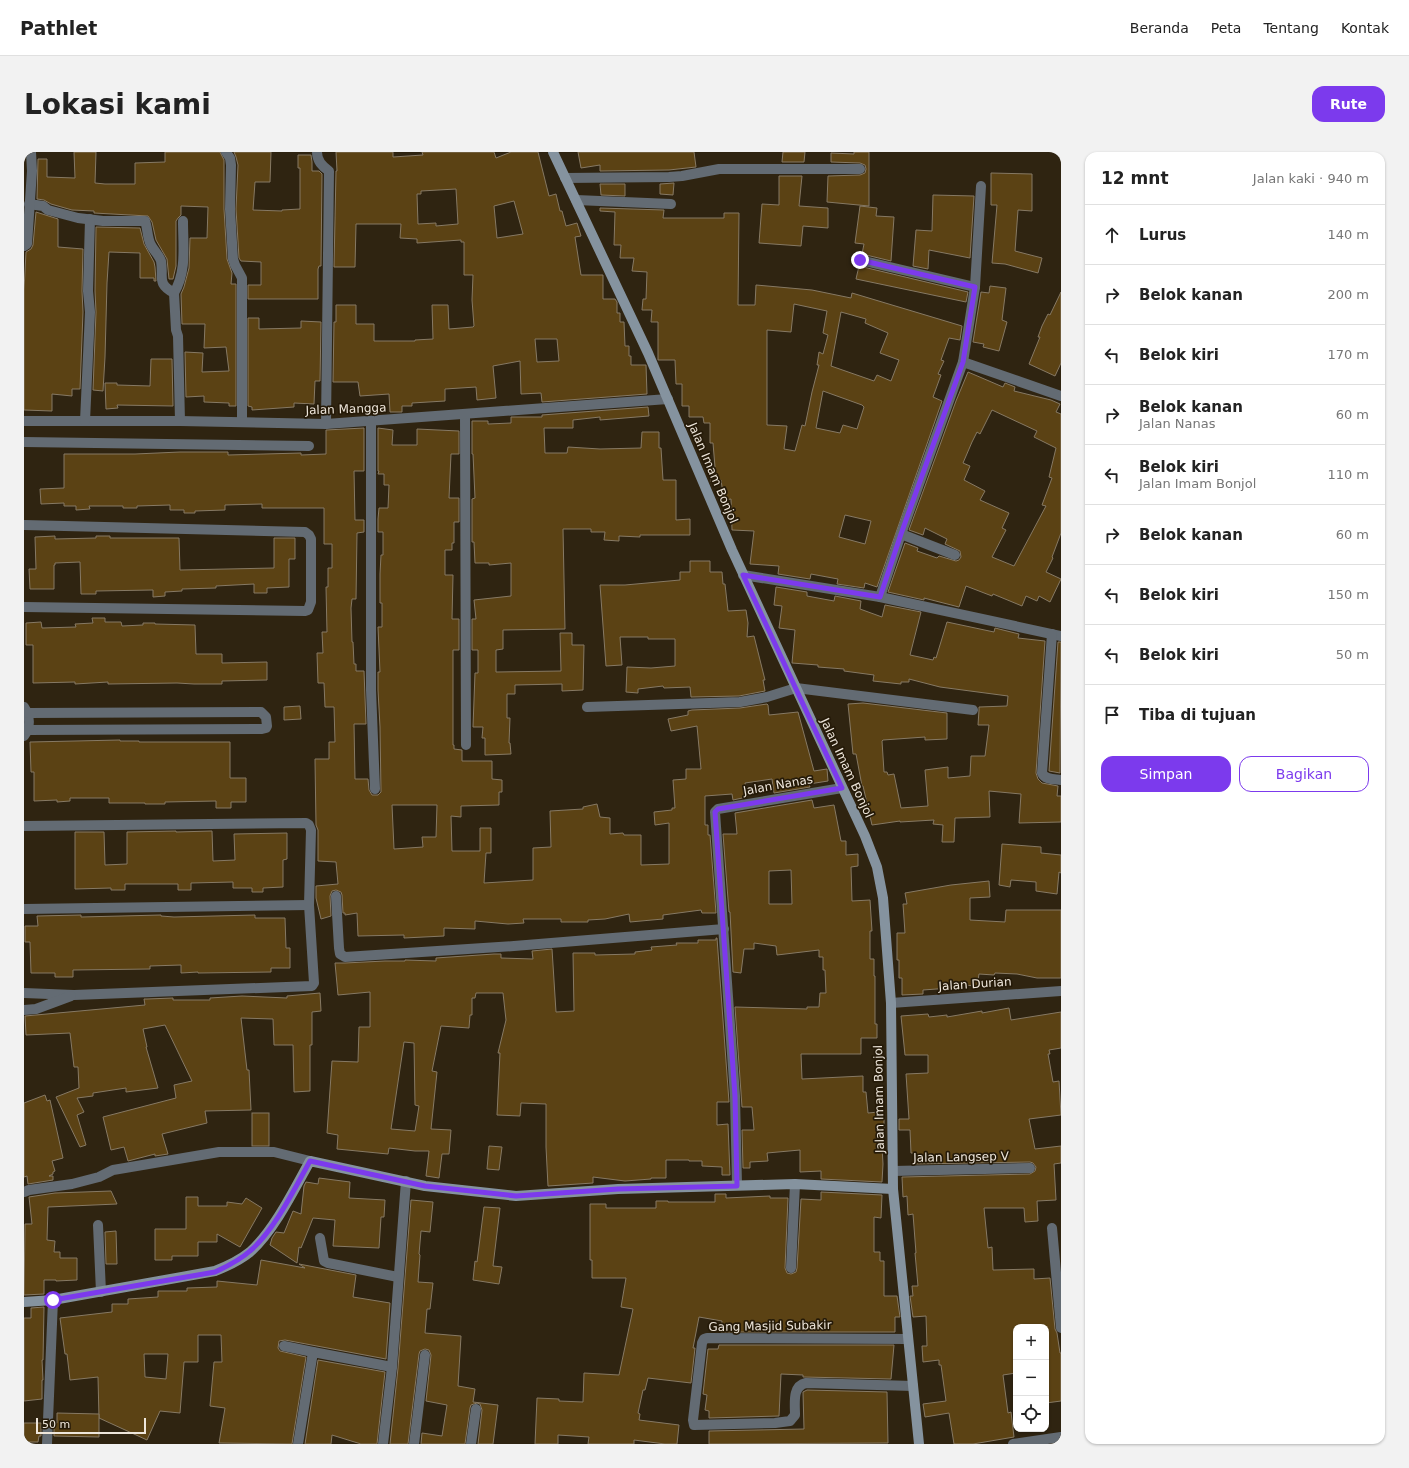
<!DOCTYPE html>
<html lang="id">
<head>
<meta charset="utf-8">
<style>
	:root { --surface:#fff; --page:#f2f2f2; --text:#222; --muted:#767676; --line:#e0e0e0; --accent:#7c3aed }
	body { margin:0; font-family:"DejaVu Sans",sans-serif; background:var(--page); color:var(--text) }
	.controls { position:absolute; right:12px; bottom:12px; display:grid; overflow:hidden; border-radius:8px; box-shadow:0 1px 3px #0004 }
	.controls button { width:36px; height:36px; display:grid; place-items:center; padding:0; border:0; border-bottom:1px solid var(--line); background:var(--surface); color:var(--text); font:20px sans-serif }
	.scale { position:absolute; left:12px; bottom:10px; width:110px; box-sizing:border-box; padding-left:4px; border:2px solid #eee6db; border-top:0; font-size:11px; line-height:14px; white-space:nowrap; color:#eee6db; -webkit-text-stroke:3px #251a08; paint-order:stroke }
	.stop { position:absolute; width:12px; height:12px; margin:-9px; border:3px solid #7c3aed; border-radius:50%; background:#fff }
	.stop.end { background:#7c3aed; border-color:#fff; box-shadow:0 1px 4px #0008 }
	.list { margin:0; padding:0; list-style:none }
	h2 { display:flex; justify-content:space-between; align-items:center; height:52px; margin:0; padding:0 16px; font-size:17px }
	h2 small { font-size:13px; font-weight:400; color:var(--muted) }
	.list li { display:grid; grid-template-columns:26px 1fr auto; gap:12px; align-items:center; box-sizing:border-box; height:60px; padding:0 16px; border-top:1px solid var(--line) }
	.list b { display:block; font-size:15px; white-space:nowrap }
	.list p { margin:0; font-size:13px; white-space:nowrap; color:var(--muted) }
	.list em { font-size:13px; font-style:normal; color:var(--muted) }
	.actions { display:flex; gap:8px; padding:12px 16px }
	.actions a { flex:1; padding:9px 0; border:1px solid var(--accent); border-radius:12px; text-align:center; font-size:14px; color:var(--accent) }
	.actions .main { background:var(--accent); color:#fff }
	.icon { flex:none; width:22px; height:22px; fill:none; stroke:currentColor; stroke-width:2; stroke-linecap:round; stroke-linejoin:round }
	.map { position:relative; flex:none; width:1037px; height:1292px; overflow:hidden; border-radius:12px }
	header { display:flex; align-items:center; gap:24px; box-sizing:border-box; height:56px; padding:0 20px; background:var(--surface); border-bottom:1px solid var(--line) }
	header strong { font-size:19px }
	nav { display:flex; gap:22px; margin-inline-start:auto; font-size:14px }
	.intro { display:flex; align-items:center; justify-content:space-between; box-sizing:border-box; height:96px; padding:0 24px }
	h1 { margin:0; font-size:28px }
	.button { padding:10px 18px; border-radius:12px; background:var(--accent); color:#fff; font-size:14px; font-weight:700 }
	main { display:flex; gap:24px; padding:0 24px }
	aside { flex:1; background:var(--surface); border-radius:12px; box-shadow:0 1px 3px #0004 }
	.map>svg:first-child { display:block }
	.building { fill:#5b4214; stroke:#867964; fill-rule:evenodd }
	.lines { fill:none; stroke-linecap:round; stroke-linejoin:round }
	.street { stroke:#636b73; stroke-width:10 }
	.secondary { stroke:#85939f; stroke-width:10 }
	.route { stroke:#7c3aed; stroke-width:5 }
	.labels { text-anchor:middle; stroke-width:3.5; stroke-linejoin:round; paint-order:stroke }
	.street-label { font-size:12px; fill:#eee6db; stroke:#251a08 }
</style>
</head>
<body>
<header>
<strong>Pathlet</strong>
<nav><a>Beranda</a><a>Peta</a><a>Tentang</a><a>Kontak</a></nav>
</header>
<div class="intro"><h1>Lokasi kami</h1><a class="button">Rute</a></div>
<main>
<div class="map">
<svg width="1037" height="1292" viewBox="0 0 1037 1292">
	<rect width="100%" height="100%" fill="#2f2411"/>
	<g class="building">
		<path d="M50,0H72L71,31L81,32H111V11L141,10V0H196L200,8V57L203,107L208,121L207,132H212V254H205V251L180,250V244L162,245L161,200L179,201L178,220L205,219L202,195L180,196L181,172H158L157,142L160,135L165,116L166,86H183L184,55L157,54V63L154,66L152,69V114L149,127H145L143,107L132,88L128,70L124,64L70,61V59L48,58L27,52L20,48L13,47L14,7H23V25L51,26Z"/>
		<path d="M210,0H247L246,30H231L229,58L258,59V58L276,57V16H274V3H287L288,10V19H295L298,22L297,114H295L294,117V147H224V133H237V110L217,109L215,106L212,57L214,13L212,5Z"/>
		<path d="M312,0H369V5L399,3L398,0H470L472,6L487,0H514L525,44L532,42L536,59H538L542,74L553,71L557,84L551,85L557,123H579V147H591L593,150V161H596V170H600L601,194H605V204H607V213H622L623,242L518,250L517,241L497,242L496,209L469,214L472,246L453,248L452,235L421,237V249L388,251V254H378V260H366L365,242L336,244L334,230H309L310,170H312V153H332V172H350V189H391V188L409,187L408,153H424L425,177L449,175L450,174L448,148L449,123H440V90H437V88L393,91V87L376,86L377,72H332L331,115H310L312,19H313ZM432,37L434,72L412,74V71L394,72L393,42H397V39ZM490,49L499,82L473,86L470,54ZM511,187H533L535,209L513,210Z"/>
		<path d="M554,0H670L672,15L645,18L576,19V13L557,16Z"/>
		<path d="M759,0H781L780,10H758Z"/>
		<path d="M830,0H845V54L803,50L804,24L836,23L841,21L842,17L841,13L836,11L807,10V1L830,2Z"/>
		<path d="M967,21L1008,22V59L994,58L991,99L1018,106L1014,121L981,112L968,111L973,53H967Z"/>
		<path d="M755,24H778L775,54L804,56V76L779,74L777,94L735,91L738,52L755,53Z"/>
		<path d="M650,31L649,43L636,42V32Z"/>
		<path d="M576,32H601V44L577,43Z"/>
		<path d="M909,43L950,44L946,106L905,98L904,117L889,114L892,78L908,79Z"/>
		<path d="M836,54L853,56L852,64L870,65L867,109L838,102L840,92L831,91Z"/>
		<path d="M576,56L640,58L639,66H700V61H715L714,153H731L732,133L788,138L827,146L828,141L938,174L936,188L925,186L917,208L920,209L914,222L917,223L909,245L918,249L853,435L841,431L840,436L813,432L814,427L787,422L786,427L754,422L755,414L726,412L730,379L708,378L707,347L700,348L697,328L687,330L686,316L691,315L689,291H686V271H680L679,265H665V254H658V232H652L651,208H634V170H627L628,158H618L619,147H622L623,120L608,119L610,106H596L597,93H590L591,60L576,59ZM770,152L803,159L799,181L804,183L799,202L795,200L793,213H795L788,240L781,274L778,273L771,299L760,297L763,274L743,273V178L767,180ZM817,160L842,167L841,171L864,181L856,201L875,208L867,229L853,223L850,229L807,214ZM799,239L838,253L840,255L833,277L819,273L816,281L792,276ZM821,363L847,369L841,392L815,385Z"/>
		<path d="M12,60L34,67V95L59,97L58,139L59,160L56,237H48V244L28,242V259L0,258V138L2,100L7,97L9,93Z"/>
		<path d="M72,75L116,76L120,92L130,110L131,115L132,129H130V126H116V101L85,100L83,131L81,205L79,239L69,238L72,160L71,139Z"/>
		<path d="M835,114L944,140L942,150L832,127Z"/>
		<path d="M966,134L982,136L978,168L983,170L975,199L959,195L960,192L949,190L957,140L965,141Z"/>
		<path d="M1037,140V211L1031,224L1005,212L1016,185H1014L1018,174L1024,162L1026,163Z"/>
		<path d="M224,166H235V177L277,176V169L297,170L296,229H291L290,252L270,251V255L228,258V255L224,254Z"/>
		<path d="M127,207H148L149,254L93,253L94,256L82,257L81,231H93V233L126,234Z"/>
		<path d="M944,220L979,235L981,231L991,235L990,239L1027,248L1036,252L1032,260L1037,262V381L1028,405L1029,406L1022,420L1037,427L1026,450L1015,444L1013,449L1002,444L998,454L969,442L968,444L942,434L935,455L900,446V448L864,440L881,391L894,396L893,399L913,406L915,404L932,409L935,408L937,405L936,399L921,392L923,387L901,376L899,383L885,378L932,249ZM968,258L1013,279L1010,285L1032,296L1025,325L1028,326L1018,353L1022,354L990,414L968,405L982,378L978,376L985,361L956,348L961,339L940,328L946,314L939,311L948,290L953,280L956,282Z"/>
		<path d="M624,255L625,264L576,268V265L549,268V276H520L521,301H543L544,295L576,297L617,296L618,280H635V296H637L639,328H652V368L666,367V383H616V385L595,384V389L580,388L581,380H567V377H539L541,477L479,478V497L472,498V520L537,519L536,481H548V493H560L559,538L538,539V532L491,533V542H483V566H486L485,591H486L487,602L461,603V586H458L459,575H449L451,521H454V498H448V467H452L450,448L487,444V411L465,413V411H451L450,390H448V347L451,346L449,302H448V269H464V272L487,271V265H518V263Z"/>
		<path d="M340,276V319H330L331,368H340V380L333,381L332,447H328L327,456L328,490H329L330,512H332V519H340L342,572H330L331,627H344L345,638L348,643H354L357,640L356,575L354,538V520H356L354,475H358V451H356V422L357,403H359V380H354V367L355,356H364L365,333H360V322H354L355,319H354V276L369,278L368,293H393V277L435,279V302H427L425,346H435V370H430V391H428V398H421V423H429L428,467H435V498H429V593H430V597L438,598V609H468V627L478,628V640H475V653L437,654V665L427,664L428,699H456V676H467V701H462L460,731L509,728V696L527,695L526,659L559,657V655L573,652L576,665L586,666V682L599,681L600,683H617V713L645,712V671L631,673L630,660L648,658V656H651L649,628L662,627V617H677L673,574L647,579L644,567L664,563V559L668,558L716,556L743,552L744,553L745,563L774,560L790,619L803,617L804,629L785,632L786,635L750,641L748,627L721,631L723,645L709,648L708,642L681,644V673H684V683H686L692,761H678L677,758L639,763V767L606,770L605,762L581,767L564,768V770H537V767H499L500,771L484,772L451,769V777L420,776V784L380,786V783L334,784L333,761L321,763V761H319L318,743L317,740L312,738L308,739L306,744L307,764L297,767L292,746V734L314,732L312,710L294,709V678L292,673L291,607H305V590H311L310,555H301L300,531H294L293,501H299L298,480H303L302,435H304V416H308V392H300V356H238V352L201,353V358L171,359V361H160V358H146V353L113,354V356H99V354H65L66,357L52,358V354H40V351L17,352L16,337L40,336V302H111L156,300H204V303L277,301V303L302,302V278ZM368,653H413L412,685H398L399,695L370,697Z"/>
		<path d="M31,384V387L72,386V384H86V386H155L156,418L250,416V386H271V407H265V435L243,436V441H230V432L192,434V436L158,437V439L141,440V444L129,445V438L72,439V442H57L56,410L31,411V413H30V437H6L5,417H12L11,385Z"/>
		<path d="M666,409H686V420H698L699,432H701L704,459L722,458L724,471L723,485L730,484L741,528H739L741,539L715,544L667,545L666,535L640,536L639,534L614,537V541L602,540L603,515L627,516L651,514V487H624V485H596L598,513L582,514L576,433H601L656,428V420H666Z"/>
		<path d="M752,435L783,440V444L810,449L811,444L837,449L836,457L858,465L861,453L897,460L886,503L909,508L910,505L912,506L923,470L970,480L971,476L995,482L994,486L1021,489L1012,621L1014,627L1018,631L1034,634L1033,644H1037V670L995,671L997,642L965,639L966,665L931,666L930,690H918L919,673L909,672L910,668L876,670V669L848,673L839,634H838L832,602H829L824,552L839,551L923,561V587L901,588V585L859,588L858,589L860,620H863L864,623L870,622L877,656L904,654L901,618L924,615V626L946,624L947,604H961L965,573H954L955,558V555L983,554L984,544L916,535L885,527V530H877V532L849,529L850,523L820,519V517L794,515V513L768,511L771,478L755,476L758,454L750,453Z"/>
		<path d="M68,466H81V470H97L98,474L119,473V471H131V472L171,473L172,502H198V511L243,510V528L198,529V532H170L153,531L84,532V530L51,532V530L9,531V493H2V471L17,470L18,476L52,475L51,472L69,471Z"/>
		<path d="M1034,490H1037L1036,621L1025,619Z"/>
		<path d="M276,554L277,567L260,568V555Z"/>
		<path d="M96,588V589H115V590H206V626H222V650H207V656H192V649L141,650V652H121V651H85V646H46V649L33,650V648L10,649V620H7L6,590Z"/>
		<path d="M788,648L790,656L810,653L817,689H822V703L834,702V714L827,715L828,749L846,748L848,779H846V807H850V824H851V872H853V886H837V902H777L778,927L839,924V940H842L844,961L855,960V967H860V978H857L859,1012L858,1030L797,1027V1019L776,1020V998L743,1001L744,1009L726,1010V1016H719L718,978H730L728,955H718L711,855L783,857V855H795L796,841H802L801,818H799V805H795V798L753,803L752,794L730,791V797H720L717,821L709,820L706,760H705L699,682H713L711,661ZM767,718L768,752H745V719Z"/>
		<path d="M152,679V680L188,679L189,709L211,708L210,682L263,681V707L259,708V735L239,736V740H228V736H209V730L167,731V738H154V732H101V738H87V736L51,737V680H80L81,713L103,712V680Z"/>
		<path d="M978,692L1017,695V701L1037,703V721L1035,720L1033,742L1012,739V730L987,728L986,735L975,733Z"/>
		<path d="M965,729L966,745L946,746V768L981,770L982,758H1037V826H1013L993,822L971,821L970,823L955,822L953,834L925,832L926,836L899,838V842L878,843V826H875V808H873V781H881L879,752H883L881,741L927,733Z"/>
		<path d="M57,763V765L137,763V764L150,765L231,763V766H261L262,796H266V816H247V820L174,821V820L157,821V813L126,814V817L49,818V825H31V821H7L6,790H1V774H14L13,764Z"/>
		<path d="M692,786H693L705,950H693V973L704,972L706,1023H698V1015L678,1014V1009H665V1008H642V1026H627V1027L601,1029L569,1025V1031L524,1034L522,995V952L497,951L496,964L473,963L476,901H474L482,868L479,841H452L451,846H448V863H446L445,876L417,874L408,919L413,920L407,977L427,978L425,1002H418L415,1026L402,1024L405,999H391L365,996L364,1002L313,997L314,983L303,981L308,909L334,910L335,875H346V840L314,843L311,811H321L361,809H381V808L412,809V806L470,802H477V806L509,807L508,799L528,797L532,860L550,859L549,801H571V803L611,802V800L628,798L627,795L653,793L652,791H674V788H692ZM380,890L390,891L391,953L395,954L391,979L367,977Z"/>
		<path d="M296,841L297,859L288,860V893H286V939L270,940L269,893H250L249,867L217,866L223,918H225L227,958L181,959L183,971L138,982L144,1002L131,1004V1002L104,1009L100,995L87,998L79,965L152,946L150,933L168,929L141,873L119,877L123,895H122L134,936L102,940V936L69,941V944L53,946L60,960L53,963L62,993L56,995L32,945L55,936L54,915H50L46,881L2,883L1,864L121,853L120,847H123L149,846V848H186V846L218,844L263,846V844Z"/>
		<path d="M985,856L987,868L1037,860V896L1025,898L1026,902H1024L1029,930L1035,929L1037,963L1005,967L1011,997L1037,994V1011L1030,1012L1032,1048L1013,1049L1014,1069L1001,1070L1000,1056H960L964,1096L968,1095L969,1118L1010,1117V1127L1026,1126L1031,1177L1033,1181L1036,1201H1037V1249L1022,1251V1175H992V1221L979,1223L984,1261L987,1260L990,1285L949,1292H930L925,1261L901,1265L899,1252L922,1249L917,1213H915V1208L899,1210L898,1194H903L902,1164L889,1165L886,1144H889L888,1134H894L891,1101H892L889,1062L884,1063L883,1044L879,1045L878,1025L1006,1022L1011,1019L1012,1015L1009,1011L1006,1010L890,1012V1001H887L886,978H875V967H885L882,922L904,921V903H881L877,864L904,862L905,865L923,863V865L958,859V861Z"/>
		<path d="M21,943L23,949L26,948L39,1006L28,1009L31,1019L29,1020V1022L25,1024H29V1028L4,1032L3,1024L0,1025V951Z"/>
		<rect x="228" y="961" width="17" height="33"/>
		<path d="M465,994L478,995L475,1018L463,1017Z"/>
		<path d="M295,1026L326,1030L325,1046L361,1048L360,1065H357L355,1096L309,1094L311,1068L289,1066L277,1096L275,1095L273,1111L246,1093L248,1086L252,1080L260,1081L269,1059L277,1062L280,1034L282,1030L294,1032Z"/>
		<path d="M87,1039L93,1052L24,1055L23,1088L31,1089L30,1100H36V1106H53V1128L32,1129V1128H20V1142L0,1143L1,1072H8L5,1045L31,1041Z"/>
		<path d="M797,1040L858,1043L857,1066L850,1065V1100H856V1109H860V1144H873L876,1165H871V1180H697L698,1169L675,1165L669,1196H671L667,1231L624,1226L621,1238H619L614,1261L616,1262L615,1268L655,1273L653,1292H641L610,1288V1292H564L565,1285L534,1283V1292H511L513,1246L535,1247V1249L559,1250L560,1221L595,1223L609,1157L597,1155L602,1126H568V1108H566V1052H582V1056H632V1049H644V1050H691V1042H702V1046L746,1044V1046H764L761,1116L763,1121L767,1122L772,1120L773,1116L777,1047L797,1048Z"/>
		<path d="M162,1045H174V1054H203V1050L218,1052L222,1046L238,1056L216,1095L193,1082V1090H174V1104H148V1108H131V1077H162Z"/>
		<path d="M387,1048L409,1050L406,1080L397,1079L395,1102L396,1103L394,1130L409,1131L406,1157H403L401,1181L437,1184L434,1234L451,1237L449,1250L474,1253L469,1292H454L458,1258L456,1252L453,1251L447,1253L446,1256L441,1292H397L398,1281L418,1284L423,1253L402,1249L407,1203L405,1198L401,1197L396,1199L395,1202L384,1292H366L374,1216Z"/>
		<path d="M460,1055L476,1056L469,1114L478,1115L475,1132L449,1128L451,1109L453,1110Z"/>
		<path d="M92,1079L93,1112H82L81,1080Z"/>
		<path d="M237,1108L281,1116L275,1112L332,1123L329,1145L366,1151L362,1207L261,1188L255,1189L254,1196L256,1199L282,1205L268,1292L195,1291L201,1256L186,1254L190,1210H198L197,1183H174V1210H160L156,1261L136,1259L123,1288L75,1266L74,1225L46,1228L43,1202H41L36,1166L88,1160V1152H104V1147L134,1145V1139H163V1136L193,1135V1129L233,1133ZM120,1202H144L142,1227L121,1225Z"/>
		<path d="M20,1155L19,1208H18L19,1228H18V1247L0,1249V1166H7V1156Z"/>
		<path d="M695,1193H870L867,1227L779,1225V1223L757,1222L755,1264L685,1266V1259L681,1258L683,1243L679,1242L684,1197H694Z"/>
		<path d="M294,1208L361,1220L353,1292H337L308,1283L307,1292H281Z"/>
		<path d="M783,1238L863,1240L864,1291L685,1292V1279L780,1277L779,1240Z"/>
		<path d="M33,1261L75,1262V1285L30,1284V1271H33Z"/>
		<path d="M0,1271H17V1284H15L14,1290H0Z"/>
	</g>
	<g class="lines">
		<g class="street">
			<path d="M202,0L206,6L207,13L206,57L209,107L211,113L218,126V270"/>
			<path d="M293,0C293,9 298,14 305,19L302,272"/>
			<path d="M541,26L645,25L658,24L695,17H836"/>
			<path d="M552,48L647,52"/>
			<path d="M5,52L19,54L24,58L54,66L79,69H121C124,77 123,86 127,93C130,99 135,103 137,109C140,126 132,131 150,141L152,178L154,184L156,269"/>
			<path d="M0,94L3,92L8,19L7,0"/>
			<path d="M836,108L951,135"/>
			<path d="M150,141C163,119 159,94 159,69"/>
			<path d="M939,210L1037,244"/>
			<path d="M441,263L442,593"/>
			<path d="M0,269H156L302,272L644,247"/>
			<path d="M61,269L66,160L64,139L66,67"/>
			<path d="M347,269V538L351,637"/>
			<path d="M0,290L285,294"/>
			<path d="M0,373L281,380L285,383L287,387V450L284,458L281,459L0,455"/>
			<path d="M877,382L931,403"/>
			<path d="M719,423L856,445L1037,484"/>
			<path d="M856,445L877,382L939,210L951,135L957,34"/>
			<path d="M1028,482L1018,621C1021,628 1030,627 1037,628"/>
			<path d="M0,555C6,564 7,575 0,584"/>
			<path d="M563,555L716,550L743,545L772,536L949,558"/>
			<path d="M4,561L237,560L242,565L243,574L242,576L238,577L4,578"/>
			<path d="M0,674L282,671L285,673L287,678L285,753L290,831L288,834L50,843L0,841"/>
			<path d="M312,744L315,796L316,802L321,805L490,794L700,777"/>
			<path d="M0,757L285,753"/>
			<path d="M867,851L1037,839"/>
			<path d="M0,858L12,857L47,844"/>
			<path d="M869,1019L1006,1016"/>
			<path d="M713,1033L711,944L691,660L694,657L818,636"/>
			<path d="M0,1040L5,1038L48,1032L75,1025L89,1018L95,1017L195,1000H250L286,1009"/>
			<path d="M74,1073L77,1140"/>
			<path d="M1028,1076L1037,1176"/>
			<path d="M296,1086L300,1109L304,1111L374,1125"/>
			<path d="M767,1116L771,1032"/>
			<path d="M884,1187L683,1186L680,1187L678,1191L669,1268L670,1273L751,1271L766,1269L771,1263C771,1251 768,1234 782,1231L889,1234"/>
			<path d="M260,1194L289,1200"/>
			<path d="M23,1292L29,1148"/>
			<path d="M274,1292L289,1200L368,1215"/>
			<path d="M359,1292L368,1215L382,1029"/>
			<path d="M390,1292L401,1203"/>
			<path d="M447,1292L452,1257"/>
			<path d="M989,1292L1037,1285"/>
		</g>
		<g class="secondary">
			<path d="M529,0L624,201L708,398L841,684L853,715L859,746L867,851L869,1037L895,1292"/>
			<path d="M0,1150L29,1148L191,1119C204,1114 216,1108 226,1100C250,1079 271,1036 286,1009L401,1034L492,1044L594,1037L771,1032L869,1037"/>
		</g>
	</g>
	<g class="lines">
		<path class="route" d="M29,1148L191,1120C204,1114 216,1108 226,1099C250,1079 271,1036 286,1009L401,1034L492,1044L594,1037L713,1034L711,944L691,660L694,657L818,636L719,423L856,445L877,382L939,210L951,135L836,108"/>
	</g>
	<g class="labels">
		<g class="street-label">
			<text transform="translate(322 257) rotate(-2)" y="4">Jalan Mangga</text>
			<text transform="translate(689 321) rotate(67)" y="4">Jalan Imam Bonjol</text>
			<text transform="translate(823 616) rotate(65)" y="4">Jalan Imam Bonjol</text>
			<text transform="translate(754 633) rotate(-10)" y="4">Jalan Nanas</text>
			<text transform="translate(951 832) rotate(-4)" y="4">Jalan Durian</text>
			<text transform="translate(855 947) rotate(-91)" y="4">Jalan Imam Bonjol</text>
			<text transform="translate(937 1005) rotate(-1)" y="4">Jalan Langsep V</text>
			<text transform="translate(746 1174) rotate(-1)" y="4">Gang Masjid Subakir</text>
		</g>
	</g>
</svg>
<div class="controls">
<button>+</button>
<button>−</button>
<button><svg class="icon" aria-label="locate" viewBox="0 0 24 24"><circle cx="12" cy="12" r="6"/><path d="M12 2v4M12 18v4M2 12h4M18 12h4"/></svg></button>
</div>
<div class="scale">50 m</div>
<div class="stop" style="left:29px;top:1148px"></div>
<div class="stop end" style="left:836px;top:108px"></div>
</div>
<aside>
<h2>12 mnt<small>Jalan kaki · 940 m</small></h2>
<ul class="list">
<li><svg class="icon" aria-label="ahead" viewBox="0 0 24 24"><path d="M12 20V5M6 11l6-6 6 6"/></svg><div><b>Lurus</b></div><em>140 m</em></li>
<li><svg class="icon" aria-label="right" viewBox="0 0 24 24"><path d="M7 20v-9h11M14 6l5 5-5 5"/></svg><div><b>Belok kanan</b></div><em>200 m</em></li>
<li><svg class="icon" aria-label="left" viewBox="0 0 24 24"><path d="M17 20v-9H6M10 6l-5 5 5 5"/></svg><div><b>Belok kiri</b></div><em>170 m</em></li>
<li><svg class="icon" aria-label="right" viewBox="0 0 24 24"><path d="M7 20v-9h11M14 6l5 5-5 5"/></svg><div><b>Belok kanan</b><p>Jalan Nanas</p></div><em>60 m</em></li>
<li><svg class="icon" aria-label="left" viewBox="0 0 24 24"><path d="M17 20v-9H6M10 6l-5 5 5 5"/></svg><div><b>Belok kiri</b><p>Jalan Imam Bonjol</p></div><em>110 m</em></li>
<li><svg class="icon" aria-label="right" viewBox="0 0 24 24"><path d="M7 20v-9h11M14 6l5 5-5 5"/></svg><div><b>Belok kanan</b></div><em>60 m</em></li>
<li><svg class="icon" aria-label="left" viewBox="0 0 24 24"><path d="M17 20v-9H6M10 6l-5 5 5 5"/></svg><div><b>Belok kiri</b></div><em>150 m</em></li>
<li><svg class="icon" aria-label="left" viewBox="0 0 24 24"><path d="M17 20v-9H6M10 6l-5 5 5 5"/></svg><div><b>Belok kiri</b></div><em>50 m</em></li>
<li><svg class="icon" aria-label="arrive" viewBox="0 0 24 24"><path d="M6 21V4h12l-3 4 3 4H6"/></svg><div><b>Tiba di tujuan</b></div></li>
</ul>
<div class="actions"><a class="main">Simpan</a><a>Bagikan</a></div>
</aside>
</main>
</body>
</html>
